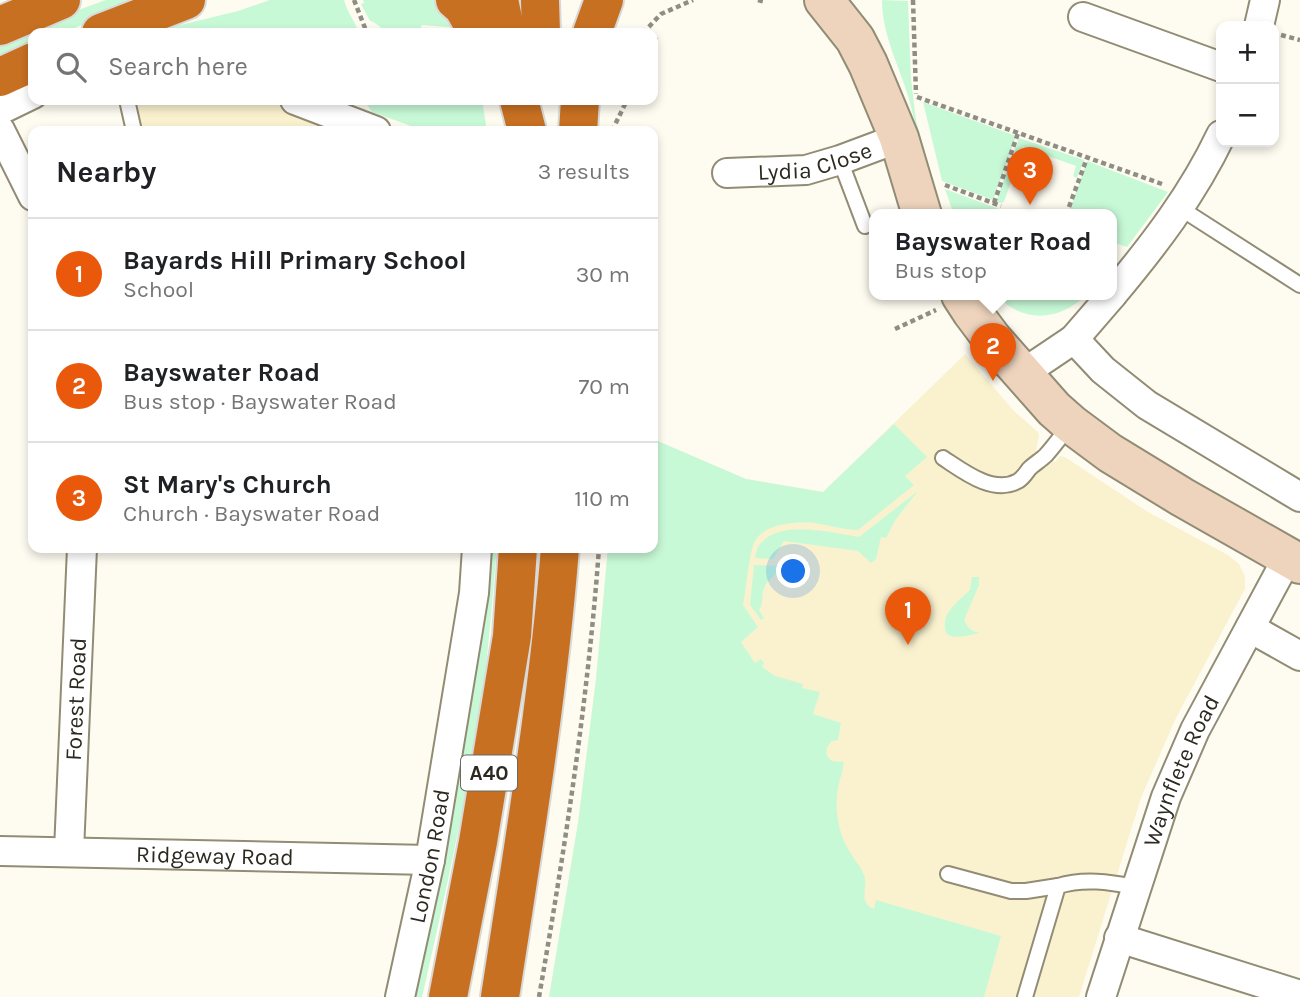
<!DOCTYPE html>
<html lang="en">
<head>
<meta charset="utf-8">
<style>
	:root { --surface:#fff; --page:#f6f6f6; --text:#202124; --muted:#757577; --line:#e0e0e0; --accent:#ea580c }
	body { margin:0; font-family:Karla,sans-serif; background:var(--page); color:var(--text) }
	.controls { position:absolute; right:21px; top:21px; display:grid; overflow:hidden; border-radius:14px; box-shadow:0 4px 10px #0003 }
	.controls button { width:63px; height:63px; display:grid; place-items:center; padding:0; border:0; border-bottom:2px solid var(--line); background:var(--surface); color:var(--text); font:35px sans-serif }
	.you { position:absolute; left:794px; top:572px; width:24px; height:24px; margin:-18px; border:5px solid #fff; border-radius:50%; background:#1a73e8; box-shadow:0 0 0 10px #1a73e833 }
	.badge { display:grid; place-items:center; width:46px; height:46px; border-radius:50%; background:var(--accent); color:#fff; font-size:23px; font-weight:700 }
	.pin { position:absolute; translate:-50% -58px; filter:drop-shadow(0 2px 4px #0008) }
	.pin::after { content:''; position:absolute; top:37px; width:24px; height:21px; background:inherit; clip-path:polygon(0 0,100% 0,50% 100%) }
	.popup { position:absolute; left:869px; top:209px; width:248px; height:91px; box-sizing:border-box; display:grid; place-content:center; border-radius:14px; background:var(--surface); filter:drop-shadow(0 2px 5px #0005); font-size:23px; white-space:nowrap; color:var(--muted) }
	.popup b { font-size:26px; color:var(--text) }
	.popup::after { content:''; position:absolute; left:50%; top:100%; margin-left:-14px; border:14px solid transparent; border-top-color:var(--surface) }
	.list { margin:0; padding:0; list-style:none }
	h2 { display:flex; justify-content:space-between; align-items:center; height:91px; margin:0; padding:0 28px; font-size:30px }
	h2 small { font-size:23px; font-weight:400; color:var(--muted) }
	.list li { display:grid; grid-template-columns:46px 1fr auto; gap:21px; align-items:center; box-sizing:border-box; height:112px; padding:0 28px; border-top:2px solid var(--line) }
	.list b { display:block; font-size:26px; white-space:nowrap }
	.list p { margin:0; font-size:23px; white-space:nowrap; color:var(--muted) }
	.list em { font-size:23px; font-style:normal; color:var(--muted) }
	.icon { flex:none; width:38px; height:38px; fill:none; stroke:currentColor; stroke-width:2; stroke-linecap:round; stroke-linejoin:round }
	.map { position:relative; flex:none; width:1300px; height:997px; overflow:hidden }
	.search { position:absolute; background:var(--surface); box-shadow:0 4px 10px #0003; left:28px; top:28px; width:630px; height:77px; display:flex; align-items:center; gap:18px; box-sizing:border-box; padding:0 24px; border-radius:14px; color:var(--muted); font-size:26px }
	.panel { position:absolute; background:var(--surface); box-shadow:0 4px 10px #0003; left:28px; top:126px; width:630px; height:427px; border-radius:14px }
	.map>svg:first-child { display:block }
	.built { fill:#faf2cf }
	.green { fill:#c8f9d7 }
	.lines { fill:none; stroke-linecap:round; stroke-linejoin:round }
	.lane-casing { stroke:#928c74; stroke-width:18 }
	.street-casing { stroke:#928c74; stroke-width:32 }
	.secondary-casing { stroke:#928c74; stroke-width:42 }
	.highway-casing { stroke:#d9d9d7; stroke-width:42 }
	.path { stroke:#908e84; stroke-width:4.5; stroke-dasharray:5 3.5; stroke-linecap:butt }
	.lane { stroke:#fff; stroke-width:14 }
	.street { stroke:#fff; stroke-width:28 }
	.secondary { stroke:#eed4bd; stroke-width:38 }
	.highway { stroke:#c77022; stroke-width:38 }
	.labels { text-anchor:middle; stroke-width:5; stroke-linejoin:round; paint-order:stroke }
	.shield { fill:#fff; stroke:#6b6a63; stroke-width:2 }
	.shield-label { font-size:21px; font-weight:bold; fill:#2c2a20 }
	.street-label { font-size:23px; fill:#2c2a20; stroke:#fff }
</style>
</head>
<body>
<div class="map">
<svg width="1300" height="997" viewBox="0 0 1300 997">
	<rect width="100%" height="100%" fill="#fefcf1"/>
	<g class="built">
		<path d="M123,100H268L346,131H131Z"/>
		<path d="M965,354L1014,411L1038,432L1039,436L1036,451L1055,462L1060,456L1065,457L1148,512L1228,555L1239,564L1245,576V589L1176,718L1141,798L1079,997H549L578,823L596,679L608,548H653V439L746,479L823,492Z"/>
	</g>
	<g class="green">
		<path d="M106,0H145L62,33H33V46L0,61V43L67,14Z"/>
		<path d="M270,0H344C347,12 355,21 359,33H147L238,11Z"/>
		<path d="M363,0H434L447,11L459,28L422,25L421,28C411,29 394,34 385,30C379,27 377,23 370,21L361,4L364,3Z"/>
		<path d="M882,0L908,1L911,79L916,120L926,156L922,157C918,138 914,118 909,99C899,65 882,35 882,0Z"/>
		<path d="M364,100H482L487,131H425L372,112Z"/>
		<path d="M923,102L1016,136L993,200L942,181Z"/>
		<path d="M1019,138L1084,160L1077,178L1073,176L1076,166L1023,147L1004,202L1001,203L996,202Z"/>
		<path d="M1087,161L1168,192L1127,247L1112,242V215H1068Z"/>
		<path d="M945,189L999,209L1004,212L1002,215H954Z"/>
		<path d="M997,295H1086C1060,321 1022,324 997,295Z"/>
		<path d="M894,424L927,457L905,476L914,485L858,530C843,530 829,525 815,523C797,521 765,523 755,541C749,551 746,591 743,605L758,627L741,642L755,663L761,659L764,663L762,667L775,676L803,684L802,688L820,692L813,714L841,723L838,740L832,741C827,746 826,749 827,756L832,761L844,762C843,769 841,776 839,783C834,803 837,829 847,847C852,857 861,866 864,875C869,888 857,901 874,909L876,900L1001,936L984,997H549L578,823L596,679L608,548H653V439L746,479L823,492Z"/>
		<path d="M918,491L896,519L886,538L881,537L876,559L871,563L858,551L784,541L773,559L755,558C756,553 757,547 761,543C782,519 832,533 859,537Z"/>
		<path d="M486,548H496V559C491,614 487,670 478,725C463,815 443,904 423,993L422,997H409Z"/>
		<path d="M754,565L781,566C778,575 768,578 764,588C761,596 764,603 759,610L764,618L761,620L750,605Z"/>
		<path d="M972,577H979V585L964,620C968,629 972,631 980,633C972,634 959,639 951,636C946,634 945,632 945,627C943,611 960,600 970,590Z"/>
	</g>
	<g class="lines">
		<g class="lane-casing">
			<g id="lane">
				<path d="M127,100L134,131"/>
				<path d="M840,160L865,226"/>
				<path d="M1180,208L1300,285"/>
				<path d="M943,458C963,471 993,495 1018,481C1023,478 1026,473 1029,469C1034,464 1041,460 1046,455C1054,446 1062,435 1070,425"/>
				<path d="M948,874L1011,891H1026L1058,886"/>
				<path d="M1025,997L1058,886C1084,878 1109,882 1136,887"/>
			</g>
		</g>
		<g class="street-casing">
			<g id="street">
				<path d="M1083,17L1221,67"/>
				<path d="M1259,26L1265,0"/>
				<path d="M295,100L376,131"/>
				<path d="M0,110L33,94"/>
				<path d="M0,130L33,196"/>
				<path id="s1" d="M727,173L806,170L840,160L899,138"/>
				<path d="M1112,295C1154,245 1193,194 1221,135"/>
				<path d="M1074,339L1103,370L1147,405L1300,497"/>
				<path d="M1022,374L1074,339L1112,295"/>
				<path d="M1250,628L1300,656"/>
				<path id="s2" d="M0,851L430,860"/>
				<path id="s3" d="M69,851L82,548"/>
				<path d="M1119,938L1300,995"/>
				<path id="s4" d="M400,997L430,860L474,593L477,548"/>
				<path id="s5" d="M1101,997L1166,797L1195,730L1288,557"/>
			</g>
		</g>
		<g class="secondary-casing">
			<g id="secondary">
				<path d="M824,0L855,39L868,64L899,138L922,215"/>
				<path d="M961,295L972,312L993,340L1054,409L1071,424L1110,453L1182,497L1300,564"/>
			</g>
		</g>
		<g class="highway-casing">
			<g id="highway">
				<path d="M455,0L463,7L478,33"/>
				<path d="M499,0L506,33"/>
				<path d="M540,0L541,33"/>
				<path d="M0,26L61,0"/>
				<path d="M101,33L186,0"/>
				<path d="M592,33L604,0"/>
				<path d="M0,77L33,62"/>
				<path d="M519,100L527,131"/>
				<path d="M578,131L580,100"/>
				<path d="M448,997L478,842L512,636L518,548"/>
				<path d="M500,997C523,848 548,699 560,548"/>
			</g>
		</g>
		<g class="path">
			<path d="M354,0L367,33"/>
			<path d="M758,0L766,2"/>
			<path d="M913,0L916,94"/>
			<path d="M643,33L661,14L693,0"/>
			<path d="M1281,35L1300,40"/>
			<path d="M653,37L657,40L653,48"/>
			<path d="M917,97L1162,184"/>
			<path d="M612,131L627,100"/>
			<path d="M945,185L1001,206"/>
			<path d="M994,203L1018,133"/>
			<path d="M1066,215L1087,158"/>
			<path d="M895,329L936,310"/>
			<path d="M539,997C565,848 588,699 599,548"/>
		</g>
		<use href="#lane" class="lane"/>
		<use href="#street" class="street"/>
		<use href="#secondary" class="secondary"/>
		<use href="#highway" class="highway"/>
	</g>
	<g class="labels">
		<rect class="shield" x="461" y="755.5" width="56" height="35" rx="5"/>
		<g class="shield-label">
			<text x="489" y="780">A40</text>
		</g>
		<g class="street-label">
			<text dy="8" stroke="none"><textPath href="#s1" startOffset="89">Lydia Close</textPath></text>
			<text dy="8" stroke="none"><textPath href="#s3" startOffset="152">Forest Road</textPath></text>
			<text dy="8" stroke="none"><textPath href="#s5" startOffset="240">Waynflete Road</textPath></text>
			<text dy="8" stroke="none"><textPath href="#s2" startOffset="215">Ridgeway Road</textPath></text>
			<text dy="8" stroke="none"><textPath href="#s4" startOffset="144">London Road</textPath></text>
		</g>
	</g>
</svg>
<div class="controls">
<button>+</button>
<button>−</button>
</div>
<div class="you"></div>
<div class="pin badge" style="left:908px;top:645px">1</div>
<div class="pin badge" style="left:993px;top:381px">2</div>
<div class="popup"><b>Bayswater Road</b>Bus stop</div>
<div class="pin badge" style="left:1030px;top:205px">3</div>
<div class="search"><svg class="icon" aria-label="search" viewBox="0 0 24 24"><circle cx="10" cy="10" r="6"/><path d="M15 15l6 6"/></svg>Search here</div>
<section class="panel">
<h2>Nearby<small>3 results</small></h2>
<ul class="list">
<li><span class="badge">1</span><div><b>Bayards Hill Primary School</b><p>School</p></div><em>30 m</em></li>
<li><span class="badge">2</span><div><b>Bayswater Road</b><p>Bus stop · Bayswater Road</p></div><em>70 m</em></li>
<li><span class="badge">3</span><div><b>St Mary's Church</b><p>Church · Bayswater Road</p></div><em>110 m</em></li>
</ul>
</section>
</div>
</body>
</html>
